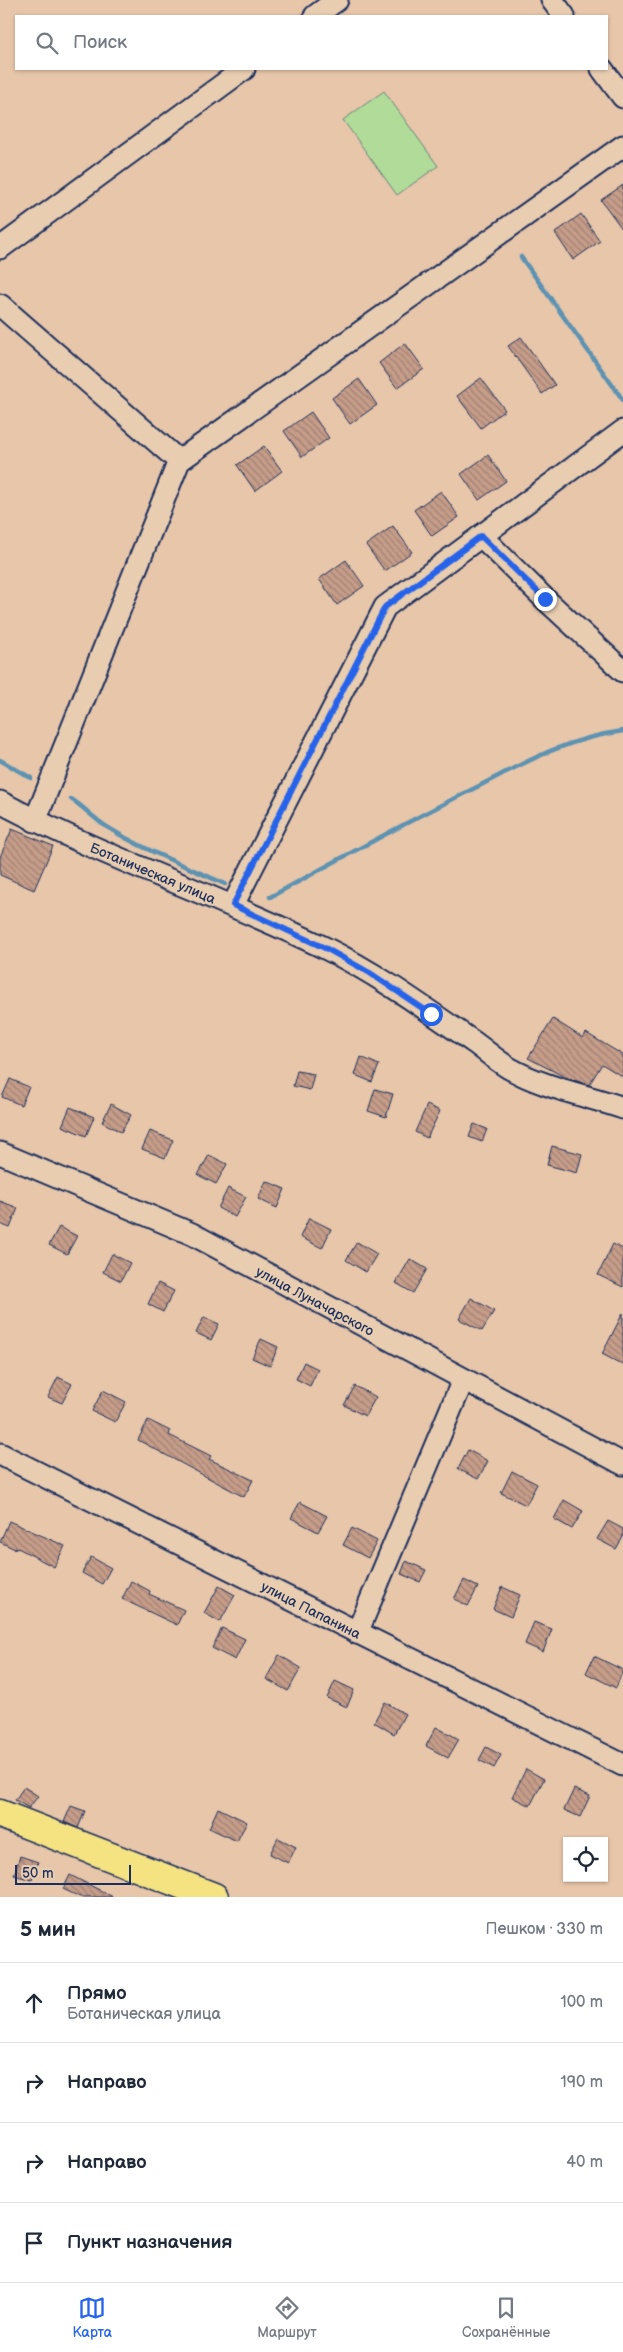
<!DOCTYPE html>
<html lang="ru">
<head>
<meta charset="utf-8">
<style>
	:root { --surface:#fff; --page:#f6f6f7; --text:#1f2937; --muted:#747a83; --line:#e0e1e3; --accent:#2563eb }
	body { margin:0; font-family:"Balsamiq Sans",sans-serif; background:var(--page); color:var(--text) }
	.controls { position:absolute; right:15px; bottom:15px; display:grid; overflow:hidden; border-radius:0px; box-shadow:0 1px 4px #0004 }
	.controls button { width:45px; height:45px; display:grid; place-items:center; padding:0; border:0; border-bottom:1px solid var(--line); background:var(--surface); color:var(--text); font:25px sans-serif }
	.scale { position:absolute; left:15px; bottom:12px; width:116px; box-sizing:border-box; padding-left:5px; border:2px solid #1b2f5e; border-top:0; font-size:14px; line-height:18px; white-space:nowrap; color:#1b2f5e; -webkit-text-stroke:4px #e9cdb0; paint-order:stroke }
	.stop { position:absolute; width:15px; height:15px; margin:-11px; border:4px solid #2563eb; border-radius:50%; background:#fff }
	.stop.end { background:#2563eb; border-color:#fff; box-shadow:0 1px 5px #0008 }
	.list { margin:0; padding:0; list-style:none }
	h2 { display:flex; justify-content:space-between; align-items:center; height:65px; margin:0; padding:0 20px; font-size:21px }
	h2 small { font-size:16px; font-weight:400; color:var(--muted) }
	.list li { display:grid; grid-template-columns:32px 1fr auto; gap:15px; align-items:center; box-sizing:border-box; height:80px; padding:0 20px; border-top:1px solid var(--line) }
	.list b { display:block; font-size:19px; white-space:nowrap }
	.list p { margin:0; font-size:16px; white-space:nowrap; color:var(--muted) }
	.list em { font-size:16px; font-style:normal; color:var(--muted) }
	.icon { flex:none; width:28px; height:28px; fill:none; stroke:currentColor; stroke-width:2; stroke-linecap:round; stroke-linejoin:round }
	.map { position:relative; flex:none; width:623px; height:1897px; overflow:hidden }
	.search { position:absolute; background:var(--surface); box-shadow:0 1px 4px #0004; left:15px; right:15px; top:15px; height:55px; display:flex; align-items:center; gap:12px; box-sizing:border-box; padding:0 18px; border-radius:0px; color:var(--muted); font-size:19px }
	.sheet { height:385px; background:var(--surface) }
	nav { display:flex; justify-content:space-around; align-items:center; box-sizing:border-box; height:70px; border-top:1px solid var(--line); background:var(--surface); font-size:14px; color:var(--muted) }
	nav a { display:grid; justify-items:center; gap:2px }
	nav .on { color:var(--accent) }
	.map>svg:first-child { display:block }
	.garden { fill:#b0db99; stroke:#66857c }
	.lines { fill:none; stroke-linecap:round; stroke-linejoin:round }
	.stream { stroke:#5d92b2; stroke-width:4.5 }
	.building { fill:url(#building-back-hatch); stroke:#1b2f5e }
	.minor-casing { stroke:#1b2f5e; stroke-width:25 }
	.major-casing { stroke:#1b2f5e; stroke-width:31 }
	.minor { stroke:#e9cdb0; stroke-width:21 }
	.major { stroke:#f5e382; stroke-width:28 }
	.route { stroke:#2563eb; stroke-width:6 }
	.labels { text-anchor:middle; stroke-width:4; stroke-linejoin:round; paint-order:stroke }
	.street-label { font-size:14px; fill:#1b2f5e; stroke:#e9cdb0 }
</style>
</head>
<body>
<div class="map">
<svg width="623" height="1897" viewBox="0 0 623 1897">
	<defs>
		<pattern id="building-back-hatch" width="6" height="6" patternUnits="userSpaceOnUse" patternTransform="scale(1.25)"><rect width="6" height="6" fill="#c69d89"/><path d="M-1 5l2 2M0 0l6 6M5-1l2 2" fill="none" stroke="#a08073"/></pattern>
	</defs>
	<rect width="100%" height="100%" fill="#e7c6a9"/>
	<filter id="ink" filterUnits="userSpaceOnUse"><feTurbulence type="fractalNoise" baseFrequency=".02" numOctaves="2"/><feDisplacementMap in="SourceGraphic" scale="10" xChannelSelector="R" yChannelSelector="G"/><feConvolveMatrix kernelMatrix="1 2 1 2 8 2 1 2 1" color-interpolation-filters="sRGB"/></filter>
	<g filter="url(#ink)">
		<path class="garden" d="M384,91L438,166L397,195L343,120Z"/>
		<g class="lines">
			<g class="stream">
				<path d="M521,257L623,400"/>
				<path d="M0,760L31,778"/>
				<path d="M71,799C84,807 94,819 107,827C144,850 185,866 225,884"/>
				<path d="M270,897C338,860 406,822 475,788C526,762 565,739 623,731"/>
			</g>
		</g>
		<g class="building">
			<path d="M623,185V230L601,200Z"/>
			<path d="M581,214L600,241L573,260L555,233Z"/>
			<path d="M521,337L555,385L542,394L508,346Z"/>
			<path d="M405,343L424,369L397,388L379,363Z"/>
			<path d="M481,378L505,410L481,428L457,396Z"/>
			<path d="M359,379L377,405L350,424L332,398Z"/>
			<path d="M311,412L329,438L302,457L284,431Z"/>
			<path d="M264,446L282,471L255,491L237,465Z"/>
			<path d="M488,455L506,481L479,500L461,474Z"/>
			<path d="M441,491L459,517L432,536L414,510Z"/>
			<path d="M393,526L412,552L385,571L366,545Z"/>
			<path d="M346,560L364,586L337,605L319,579Z"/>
			<path d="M12,829L53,846L34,890L0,875V857Z"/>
			<path d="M553,1019L583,1038L586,1033L623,1055V1077L602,1064L589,1085L565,1077L528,1058Z"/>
			<path d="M361,1057L379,1065L372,1082L355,1075Z"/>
			<path d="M297,1071L314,1074L310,1090L293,1086Z"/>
			<path d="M10,1079L29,1087L21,1105L2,1097Z"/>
			<path d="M375,1089L393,1094L386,1117L368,1111Z"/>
			<path d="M111,1104L131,1115L121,1132L102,1122Z"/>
			<path d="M427,1105L440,1111L427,1138L415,1132Z"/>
			<path d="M70,1107L94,1117L86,1136L62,1126Z"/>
			<path d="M474,1124L487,1129L482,1142L469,1137Z"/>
			<path d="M150,1131L173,1140L165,1158L142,1149Z"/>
			<path d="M552,1146L582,1154L577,1173L547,1165Z"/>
			<path d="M209,1155L227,1164L216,1184L198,1175Z"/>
			<path d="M266,1181L285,1189L277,1208L258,1199Z"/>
			<path d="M228,1188L246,1197L235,1217L218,1208Z"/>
			<path d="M0,1201L18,1208L10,1228L0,1224Z"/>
			<path d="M309,1218L331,1229L322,1248L300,1237Z"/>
			<path d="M59,1227L77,1236L67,1254L49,1245Z"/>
			<path d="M357,1242L377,1254L366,1272L346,1260Z"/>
			<path d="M613,1244L623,1249V1287L598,1275Z"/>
			<path d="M112,1254L130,1263L121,1281L103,1272Z"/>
			<path d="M410,1259L427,1269L413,1293L396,1283Z"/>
			<path d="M158,1283L174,1291L163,1312L148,1304Z"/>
			<path d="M471,1298L494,1311L482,1331L459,1319Z"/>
			<path d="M623,1313V1365L602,1354Z"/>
			<path d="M204,1317L219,1324L211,1340L196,1333Z"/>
			<path d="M261,1339L278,1347L270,1366L252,1358Z"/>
			<path d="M304,1362L318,1369L310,1386L296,1379Z"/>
			<path d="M58,1377L72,1384L62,1403L48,1397Z"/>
			<path d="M355,1386L376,1397L365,1416L344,1405Z"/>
			<path d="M103,1390L126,1402L115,1422L92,1411Z"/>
			<path d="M148,1420L170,1431L169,1435L211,1456L209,1459L253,1480L244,1497L138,1440Z"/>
			<path d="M468,1450L488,1461L478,1479L458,1469Z"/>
			<path d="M512,1471L537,1484L526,1505L501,1493Z"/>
			<path d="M564,1500L583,1511L572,1529L554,1519Z"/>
			<path d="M300,1502L327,1516L318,1532L291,1518Z"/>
			<path d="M9,1521L65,1546L54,1567L16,1547L15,1549L0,1542Z"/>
			<path d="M608,1521L623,1529V1537L616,1549L597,1539Z"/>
			<path d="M352,1528L377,1541L368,1558L343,1545Z"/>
			<path d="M91,1557L111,1568L102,1584L82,1573Z"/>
			<path d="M406,1561L426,1570L420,1582L401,1574Z"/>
			<path d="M464,1580L478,1587L468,1606L454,1599Z"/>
			<path d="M131,1581L150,1591L149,1594L184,1610L177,1625L122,1599Z"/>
			<path d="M219,1586L235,1595L220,1622L204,1613Z"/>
			<path d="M502,1587L520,1595L511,1617L493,1609Z"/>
			<path d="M534,1622L552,1629L543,1652L525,1644Z"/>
			<path d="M222,1628L245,1639L235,1660L212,1648Z"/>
			<path d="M279,1655L301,1668L288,1691L266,1679Z"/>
			<path d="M594,1656L623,1670L616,1688L586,1673Z"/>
			<path d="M335,1681L354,1690L347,1707L327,1698Z"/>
			<path d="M385,1702L405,1714L394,1734L374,1722Z"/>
			<path d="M436,1727L459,1739L448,1758L426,1746Z"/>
			<path d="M486,1747L501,1755L494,1768L479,1760Z"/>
			<path d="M526,1769L544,1779L530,1806L512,1797Z"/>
			<path d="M24,1787L38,1796L29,1808L15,1800Z"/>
			<path d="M574,1789L590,1796L580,1817L564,1810Z"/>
			<path d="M71,1806L85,1811L78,1828L64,1822Z"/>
			<path d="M218,1808L247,1822L237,1841L209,1828Z"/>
			<path d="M278,1838L296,1847L288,1863L270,1854Z"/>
			<path d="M20,1856L38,1862L32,1880L14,1875Z"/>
			<path d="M70,1875L113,1897H80L63,1889Z"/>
		</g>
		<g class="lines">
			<g class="minor-casing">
				<g id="minor">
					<path d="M552,0L564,16"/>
					<path d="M315,16L337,0"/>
					<path d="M602,69L623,97"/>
					<path d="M0,248L244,69"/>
					<path d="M0,305L179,461"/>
					<path d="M481,536L545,599L623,671"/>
					<path d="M0,802C105,858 218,896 325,948C378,974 427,1010 475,1043C486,1051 497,1061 509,1068C544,1088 586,1095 623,1108"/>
					<path d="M35,821L179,461L623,146"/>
					<path d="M233,905L385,607L623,431"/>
					<path d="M0,1153L192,1234L623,1464"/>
					<path d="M0,1454L623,1765"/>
					<path d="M357,1633L463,1380"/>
				</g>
			</g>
			<g class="major-casing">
				<path id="major" d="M0,1814L214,1897"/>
			</g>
			<use href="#minor" class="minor"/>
			<use href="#major" class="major"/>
		</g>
	</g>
	<g class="lines" filter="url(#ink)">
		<path class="route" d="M431,1014L370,973L327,949L233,905L385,607L481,536L545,599"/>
	</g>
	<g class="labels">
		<g class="street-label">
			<text transform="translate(153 873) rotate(23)" y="5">Ботаническая улица</text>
			<text transform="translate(315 1301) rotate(28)" y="5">улица Луначарского</text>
			<text transform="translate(311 1610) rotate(27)" y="5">улица Папанина</text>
		</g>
	</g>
</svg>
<div class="controls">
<button><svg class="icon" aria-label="locate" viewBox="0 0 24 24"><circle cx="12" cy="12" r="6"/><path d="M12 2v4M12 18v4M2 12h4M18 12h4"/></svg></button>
</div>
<div class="scale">50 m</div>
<div class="stop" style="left:431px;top:1014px"></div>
<div class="stop end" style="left:545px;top:599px"></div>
<div class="search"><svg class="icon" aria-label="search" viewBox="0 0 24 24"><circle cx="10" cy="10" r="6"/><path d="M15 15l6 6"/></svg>Поиск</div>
</div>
<section class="sheet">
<h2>5 мин<small>Пешком · 330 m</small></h2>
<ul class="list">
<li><svg class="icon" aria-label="ahead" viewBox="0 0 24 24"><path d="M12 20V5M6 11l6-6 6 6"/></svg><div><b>Прямо</b><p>Ботаническая улица</p></div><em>100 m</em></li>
<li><svg class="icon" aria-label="right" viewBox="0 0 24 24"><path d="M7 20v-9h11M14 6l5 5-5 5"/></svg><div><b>Направо</b></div><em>190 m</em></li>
<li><svg class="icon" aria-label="right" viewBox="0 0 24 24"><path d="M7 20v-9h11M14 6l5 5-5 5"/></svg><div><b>Направо</b></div><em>40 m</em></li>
<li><svg class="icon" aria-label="arrive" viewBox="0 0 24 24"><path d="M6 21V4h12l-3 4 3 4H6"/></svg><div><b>Пункт назначения</b></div></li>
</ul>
</section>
<nav>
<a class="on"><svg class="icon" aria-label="map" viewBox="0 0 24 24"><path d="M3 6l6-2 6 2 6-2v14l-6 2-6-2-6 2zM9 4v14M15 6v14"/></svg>Карта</a>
<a><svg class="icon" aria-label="directions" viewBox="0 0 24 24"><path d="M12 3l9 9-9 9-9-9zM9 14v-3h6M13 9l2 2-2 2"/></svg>Маршрут</a>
<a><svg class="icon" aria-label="saved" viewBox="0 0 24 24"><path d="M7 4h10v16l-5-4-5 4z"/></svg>Сохранённые</a>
</nav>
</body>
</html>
